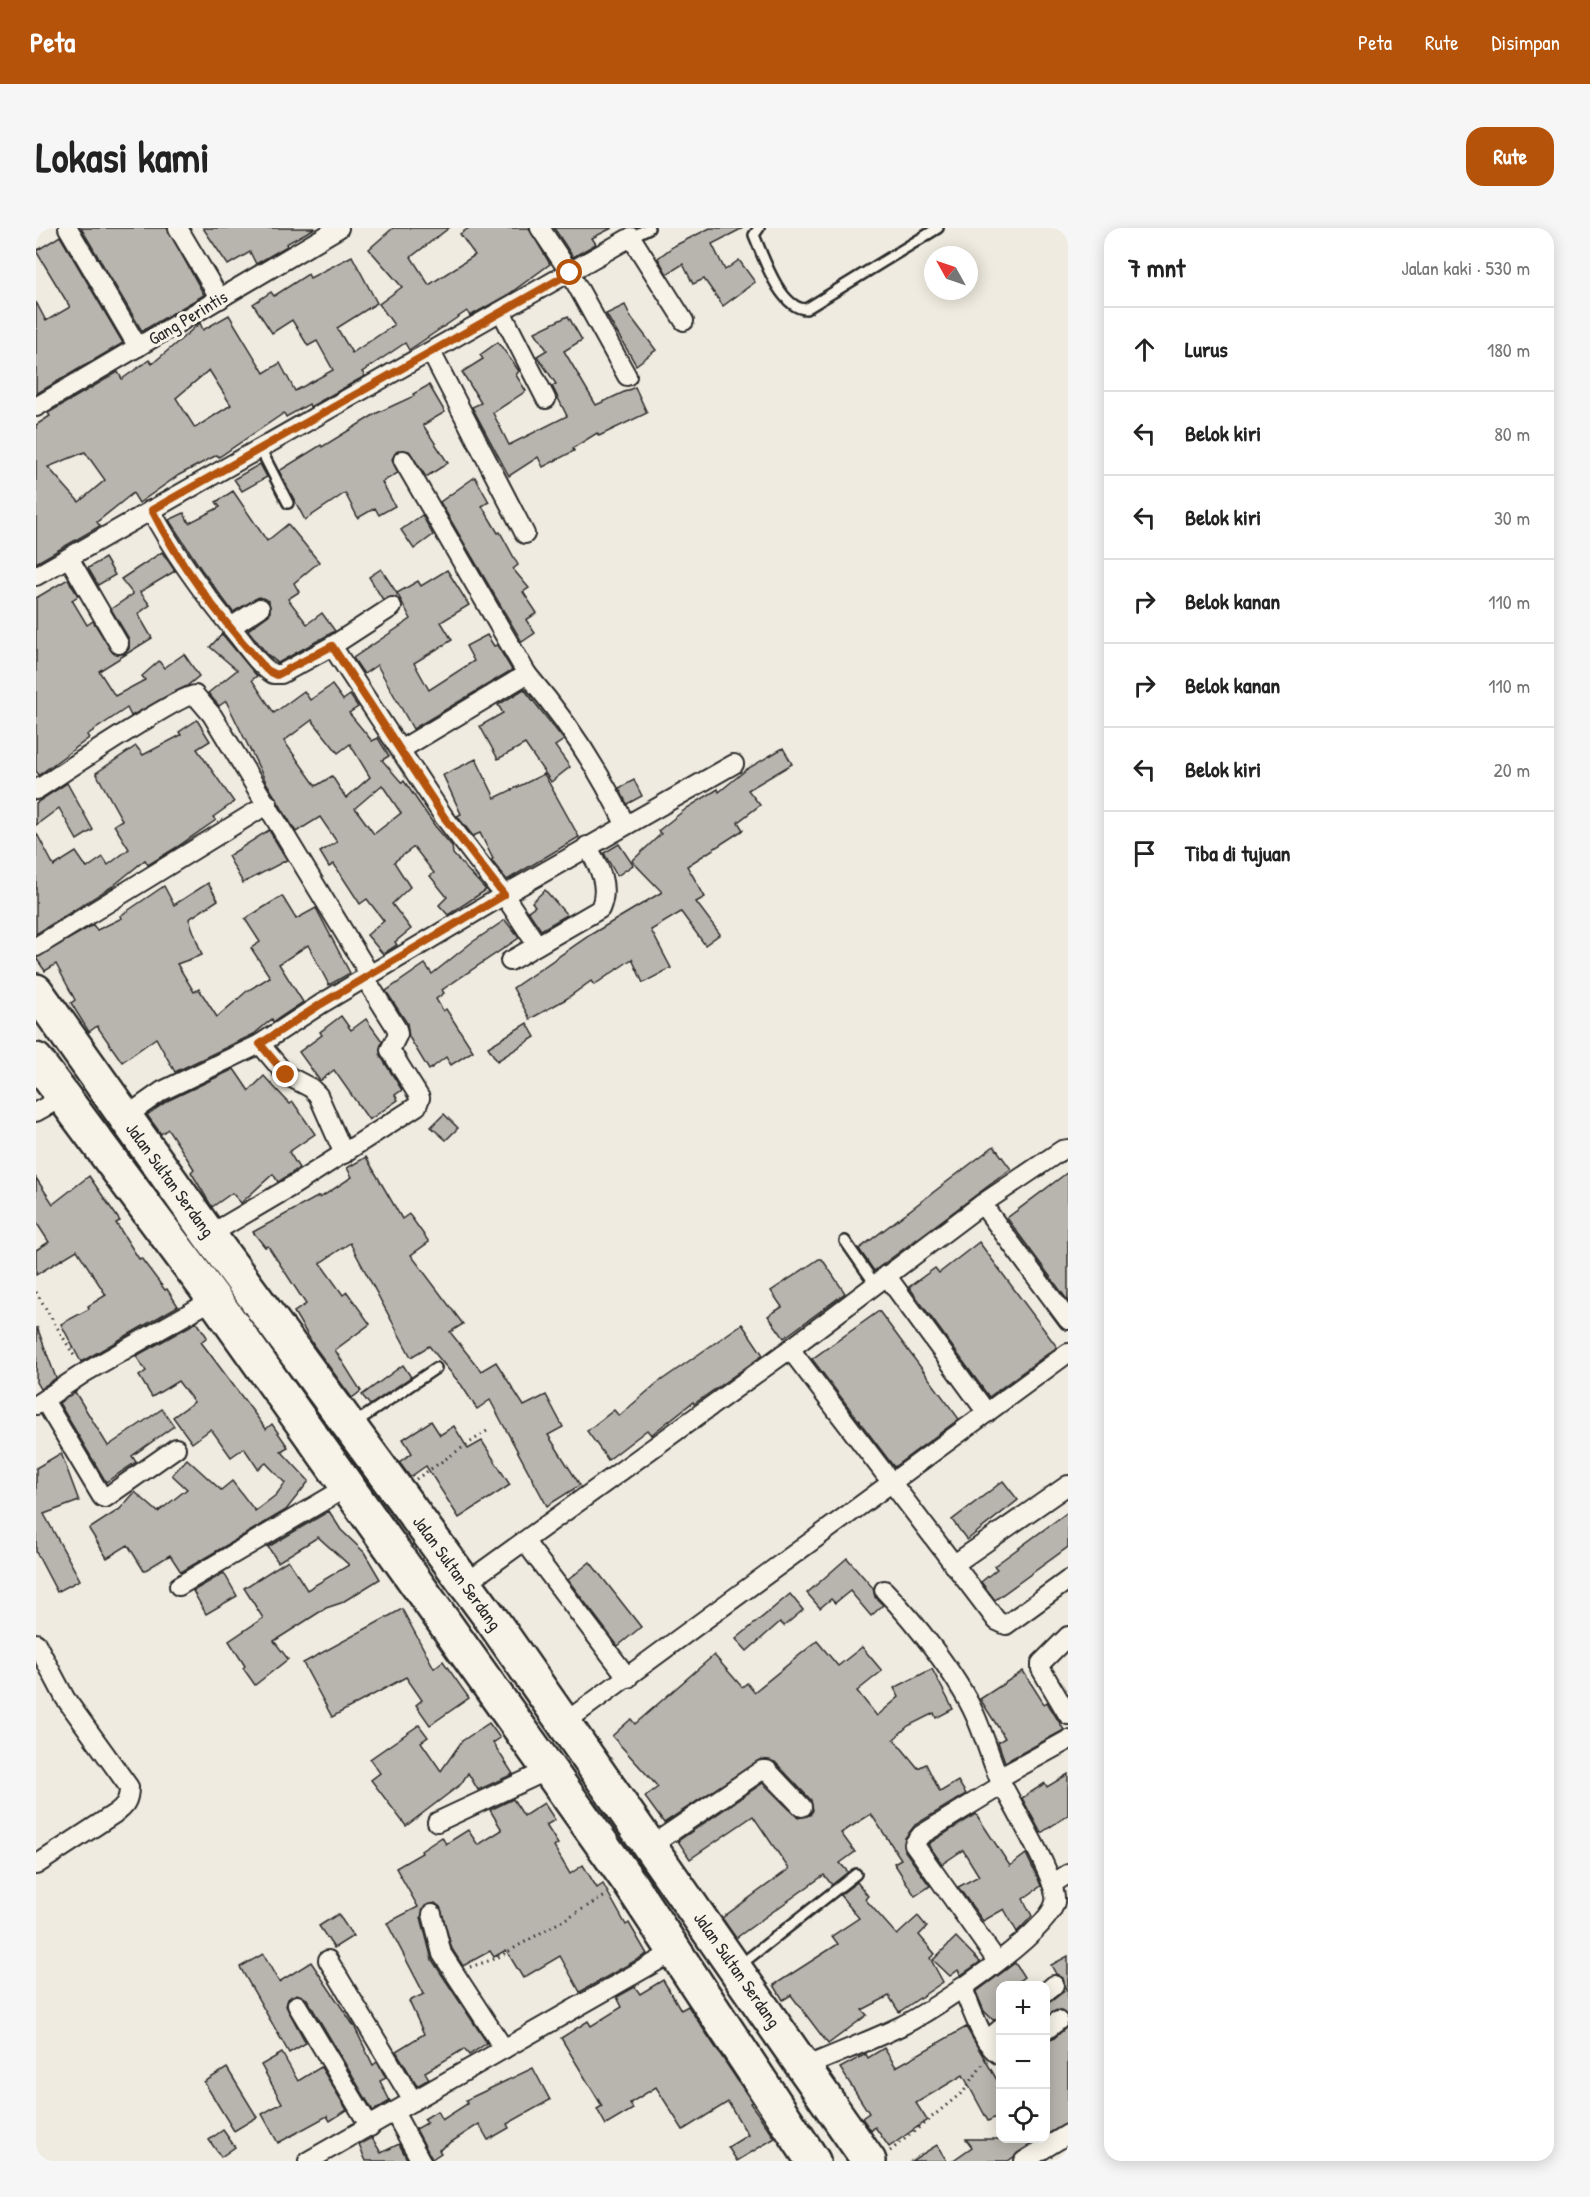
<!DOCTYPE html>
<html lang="id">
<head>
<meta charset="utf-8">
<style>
	:root { --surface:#fff; --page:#f6f6f6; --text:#222; --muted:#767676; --line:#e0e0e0; --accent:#b45309 }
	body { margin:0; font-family:"Patrick Hand",sans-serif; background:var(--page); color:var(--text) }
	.controls { position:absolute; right:18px; bottom:18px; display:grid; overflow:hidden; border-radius:12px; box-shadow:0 3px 15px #0003 }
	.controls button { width:54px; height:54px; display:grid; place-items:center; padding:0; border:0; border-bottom:2px solid var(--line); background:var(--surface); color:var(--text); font:30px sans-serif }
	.compass { position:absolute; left:888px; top:18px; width:54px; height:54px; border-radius:50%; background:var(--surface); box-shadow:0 3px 15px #0003; rotate:310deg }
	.stop { position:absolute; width:18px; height:18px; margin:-14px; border:4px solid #b45309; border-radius:50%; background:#fff }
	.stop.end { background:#b45309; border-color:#fff; box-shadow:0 2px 6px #0008 }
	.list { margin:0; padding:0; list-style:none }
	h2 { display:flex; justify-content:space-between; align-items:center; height:78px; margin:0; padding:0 24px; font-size:26px }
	h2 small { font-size:20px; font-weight:400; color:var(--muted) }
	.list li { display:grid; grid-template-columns:39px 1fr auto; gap:18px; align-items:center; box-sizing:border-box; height:84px; padding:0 24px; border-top:2px solid var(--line) }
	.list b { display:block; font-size:22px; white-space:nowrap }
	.list em { font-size:20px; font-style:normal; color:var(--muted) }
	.icon { flex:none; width:33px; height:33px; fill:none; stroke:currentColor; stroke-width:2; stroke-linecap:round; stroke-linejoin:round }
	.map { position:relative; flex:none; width:1032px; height:1933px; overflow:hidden; border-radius:18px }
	header { display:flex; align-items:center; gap:36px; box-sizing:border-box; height:84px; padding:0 30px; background:var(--accent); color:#fff }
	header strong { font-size:28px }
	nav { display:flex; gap:33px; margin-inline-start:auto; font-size:21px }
	.intro { display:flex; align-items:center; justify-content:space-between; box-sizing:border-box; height:144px; padding:0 36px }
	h1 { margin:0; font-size:42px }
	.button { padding:15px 27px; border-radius:18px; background:var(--accent); color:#fff; font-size:21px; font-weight:700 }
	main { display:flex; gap:36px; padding:0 36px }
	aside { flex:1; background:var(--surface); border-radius:18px; box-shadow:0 3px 15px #0003 }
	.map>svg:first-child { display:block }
	.building { fill:#b8b5ae; stroke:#2b2b2b; stroke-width:1.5; fill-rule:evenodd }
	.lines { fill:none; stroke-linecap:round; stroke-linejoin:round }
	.lane-casing { stroke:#2b2b2b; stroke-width:14 }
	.street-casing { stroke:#2b2b2b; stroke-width:22 }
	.highway-casing { stroke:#2b2b2b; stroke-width:38 }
	.path { stroke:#2b2b2b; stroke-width:3; stroke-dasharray:1.5 4.5; stroke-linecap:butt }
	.lane { stroke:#f7f3e8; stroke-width:9 }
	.street { stroke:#f7f3e8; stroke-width:18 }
	.highway { stroke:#f7f3e8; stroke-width:33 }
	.route { stroke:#b45309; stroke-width:8 }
	.labels { text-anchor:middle; stroke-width:6; stroke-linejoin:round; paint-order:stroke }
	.street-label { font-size:18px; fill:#2b2b2b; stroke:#f7f3e8 }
</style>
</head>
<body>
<header>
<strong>Peta</strong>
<nav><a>Peta</a><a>Rute</a><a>Disimpan</a></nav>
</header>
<div class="intro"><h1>Lokasi kami</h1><a class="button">Rute</a></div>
<main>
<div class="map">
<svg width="1032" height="1933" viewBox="0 0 1032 1933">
	<rect width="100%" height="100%" fill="#efebe0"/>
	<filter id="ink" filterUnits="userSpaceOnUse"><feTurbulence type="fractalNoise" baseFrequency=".0167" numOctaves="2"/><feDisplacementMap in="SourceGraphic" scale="12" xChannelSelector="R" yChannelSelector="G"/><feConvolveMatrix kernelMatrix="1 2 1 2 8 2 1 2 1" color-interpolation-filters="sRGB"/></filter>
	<g filter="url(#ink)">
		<g class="building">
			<path d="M45,0H131L168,67L106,103Z"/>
			<path d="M167,0H279L250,16L251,18L220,36L214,24L192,37Z"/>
			<path d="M357,0H413L375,29L393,57L439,27L424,6L433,0H493L514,36L473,66L434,88L431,83L373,122L369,115L326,144L329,148L274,179L273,176L250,189L248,185L183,229L181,227L143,247L103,275L97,265L61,294L64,298L0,335V197L14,188L12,185L82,144L86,151L113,132L116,136L164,95L167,102L193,87L228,145L244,135L259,163L297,142L281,113L272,118L256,92L236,105L217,76L235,64L238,68L272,46L274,50L316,28L341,75L301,100L316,125L358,97L343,76L366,59L333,21ZM173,142L195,177L159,200L140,170ZM49,224L69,252L43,274L12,239Z"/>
			<path d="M518,0H576L556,10L560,16L537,29Z"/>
			<path d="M674,0H707L676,16L689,42L703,32L719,54L687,78L668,51L657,56L647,36L631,46L622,30L638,18Z"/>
			<path d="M24,8L87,115L0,166V74L10,93L34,79L0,23Z"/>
			<path d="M589,77L595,89L620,122L600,137L570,86Z"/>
			<path d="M532,88L546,112L528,123L560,177L599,159L611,185L563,208L561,205L537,220L538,223L507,239L502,229L473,248L436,179L445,175L426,144L447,131L444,127L462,114L483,143L480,147L490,163L457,185L473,217L531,188L516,158L520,156L501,128L511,122L499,104Z"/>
			<path d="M393,157L409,184L387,197L412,235L390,249L373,223L362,222L356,231L362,245L346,254L359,278L343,287L339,280L322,290L309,265L269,292L243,243L285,217L286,219L341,185L378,168L377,166Z"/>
			<path d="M224,236L231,249L206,263L198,251Z"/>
			<path d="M439,249L453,274L446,278L462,305L464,304L482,337L477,341L493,360L487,364L501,385L490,392L499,405L486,414L404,274Z"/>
			<path d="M197,263L231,313L252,296L283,334L258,355L263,364L252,371L271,396L286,385L299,403L242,435L231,426L212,402L234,386L233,373L223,369L197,384L165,341L133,292L148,285L153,295L184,279L180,274Z"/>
			<path d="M386,287L397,307L378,321L365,302Z"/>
			<path d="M126,324L139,343L104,364L114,377L102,386L116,410L63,443L79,468L109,452L106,448L123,433L128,440L148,426L163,448L151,458L95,488L91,480L51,507L53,510L3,547L0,543V370L32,351L42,368L36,372L51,397L57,393L77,425L88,426L93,421V411L75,381L97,366L85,351Z"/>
			<path d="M69,330L79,347L62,357L52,340Z"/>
			<path d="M345,341L362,367L360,369L347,372L333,349Z"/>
			<path d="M411,342L433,377L405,394L416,412L378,435L393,462L438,433L430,418L451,407L458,418L461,417L476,442L377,501L341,437L328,446L317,430L375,391L361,365L382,353L385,358Z"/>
			<path d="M186,406L221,448L216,452L238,485L268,463L274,472L296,457L307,472L314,467L322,479L313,485L336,513L342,510L353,528L346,532L366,555L368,553L399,598L416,618L417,626L450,662L412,687L403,677L411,669L394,648L398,645L378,619L358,634L374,659L356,676L375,701L359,714L361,717L347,726L331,707L348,693L331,671L324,676L298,636L293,639L284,624L301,614L284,589L260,604L230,554L190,473L183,478L172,465L201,442L174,419ZM276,492L302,525L314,516L334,549L310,570L296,548L280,558L248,513ZM346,557L365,585L338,606L319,580Z"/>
			<path d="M488,461L528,512L519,518L534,539L515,554L489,516L462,531L444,498L467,485L462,477Z"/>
			<path d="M161,492L174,513L161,521L198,574L177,589L180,592L141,619L112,637L109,632L77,658L0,706V604L18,638L40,624L51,640L67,629L72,637L93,621L78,597L86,592L60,545L100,518L107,527L145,507L143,504Z"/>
			<path d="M747,520L756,536L712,562L724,577L702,594L707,602L651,638L669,669L660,674L684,706L669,717L645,684L615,702L635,740L607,755L596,731L558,757L555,753L530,771L494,791L477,760L554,707L626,664L596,633L625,606L622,603L651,580L682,561L683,564L711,541Z"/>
			<path d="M440,531L459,570L508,546L543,609L471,652L455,632L457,631L444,605L437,608L421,588L425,586L407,547Z"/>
			<path d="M598,552L606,568L591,576L583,560Z"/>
			<path d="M31,555L57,602L41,612L23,580L0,597V575Z"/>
			<path d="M233,602L251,632L207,655L192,628Z"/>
			<path d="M583,616L597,637L581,648L568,625Z"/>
			<path d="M172,655L182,672L153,691L166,727L141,736L158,764L163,761L181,789L211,763L234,749L215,720L224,714L209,691L246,668L260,691L280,680L314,745L293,757L272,717L243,736L267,774L237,794L236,791L218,806L139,844L120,810L86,834L61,798L53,804L35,775L39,772L20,736L9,743L0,730L57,697L61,702L86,690L84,688L128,658L138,677Z"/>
			<path d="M509,662L531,687L505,702L492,683L499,678L496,674Z"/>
			<path d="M469,692L483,710L406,762L408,765L400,771L407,783L410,781L437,823L415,837L410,829L393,842L373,809L371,795L350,763L389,736L396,746L435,715Z"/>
			<path d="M305,788L315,802L330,791L346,813L344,827L366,862L359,867L362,872L333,892L298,842L284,853L263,824L286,807L284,804Z"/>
			<path d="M491,795L499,809L461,833L452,819Z"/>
			<path d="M198,841L213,863L228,848L254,876L257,874L279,906L253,924L263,940L242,954L237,946L205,975L196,965L176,979L155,944L158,941L132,901L125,906L111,887L133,872Z"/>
			<path d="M408,886L422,900L410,912L395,899Z"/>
			<path d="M958,918L975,941L838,1043L823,1021Z"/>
			<path d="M330,929L366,991L373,986L393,1014L375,1027L427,1096L414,1104L445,1143L460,1134L488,1178L510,1167L527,1199L512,1207L544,1257L511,1278L454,1172L441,1181L426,1158L393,1118L375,1129L314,1015L284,1035L307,1067L311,1064L334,1096L299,1122L325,1163L316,1170L278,1118L258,1084L270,1076L232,1018L229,1019L217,1004L283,968L284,970L316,949L311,940Z"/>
			<path d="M1032,944V1073L971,990Z"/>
			<path d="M53,948L84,993L80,995L103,1031L105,1030L129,1062L131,1061L142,1078L45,1134L25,1096L53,1081L52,1078L70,1067L41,1022L0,1047V1022L13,1014L0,994V950L17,976Z"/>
			<path d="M943,1014L1021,1119L953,1169L873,1059L899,1040L903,1045Z"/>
			<path d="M783,1031H786L809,1065L748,1110L732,1088L746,1079L735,1063Z"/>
			<path d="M843,1083L923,1191L858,1239L776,1131Z"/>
			<path d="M161,1094L171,1109L165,1114L230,1201L236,1196L252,1219L245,1223L273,1253L250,1282L145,1344L134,1327L108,1343L92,1317L71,1330L53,1301L84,1281L99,1264L122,1284L151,1261L136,1247L151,1231L185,1262L196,1253L219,1283L240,1267L249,1255L230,1235L222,1241L208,1220L195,1229L175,1201L156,1215L137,1189L158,1174L142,1153L116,1169L103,1148L110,1143L100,1128Z"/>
			<path d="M706,1096L727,1127L658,1176L657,1174L615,1207L611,1202L572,1232L551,1203L578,1182L583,1188L620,1156Z"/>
			<path d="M1,1099L20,1150L4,1161L0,1154Z"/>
			<path d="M367,1137L375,1149L334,1177L326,1167Z"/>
			<path d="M39,1164L72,1218L126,1181L138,1198L96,1228L100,1234L70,1254L23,1175Z"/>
			<path d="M395,1193L404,1207L418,1198L432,1221L446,1213L474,1257L423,1290L390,1238L374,1249L363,1234L376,1225L367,1211Z"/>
			<path d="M25,1225L43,1273L8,1286L44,1352L21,1364L0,1324V1240Z"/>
			<path d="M967,1253L982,1272L931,1312L916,1292Z"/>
			<path d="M293,1283L305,1302L328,1324L344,1351L305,1375L290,1380L238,1413L252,1431L219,1457L207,1440L209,1438L193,1413L227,1390L208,1360L252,1332L271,1362L313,1337L282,1309L242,1334L232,1319Z"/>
			<path d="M1032,1284V1319L959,1372L945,1354L961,1341L958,1338Z"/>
			<path d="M811,1330L837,1360L839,1369L847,1377L835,1388L814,1363L799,1375L795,1371L784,1380L771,1365Z"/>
			<path d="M554,1334L605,1399L582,1418L532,1352Z"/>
			<path d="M188,1345L201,1368L170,1386L157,1363Z"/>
			<path d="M754,1366L767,1382L748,1398L744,1394L711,1423L700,1411Z"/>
			<path d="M366,1381L398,1440L407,1433L433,1470L394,1497L380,1477L386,1472L370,1449L296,1489L267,1435Z"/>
			<path d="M781,1413L802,1438L826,1419L846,1443L821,1463L841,1488L863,1469L858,1460L896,1441L917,1481L900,1490L898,1485L872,1498L858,1511L882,1540L890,1536L904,1564L922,1553L930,1566L879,1597L869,1610V1623L894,1658L879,1668L858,1635L865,1631L835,1586L805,1605L819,1624L804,1635L812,1644L796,1657L788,1647L700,1710L686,1690L753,1641L717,1588L654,1631L642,1613L727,1555L762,1590L774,1587L777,1582L775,1572L739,1534L725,1531L628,1595L609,1569L622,1559L576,1508L595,1491L599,1496L678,1427L706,1459L711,1455L718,1464Z"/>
			<path d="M987,1443L1008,1476L1011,1474L1028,1502L969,1534L962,1514L969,1510L944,1471Z"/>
			<path d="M453,1495L464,1510L457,1515L477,1546L442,1562L432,1545L425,1556L370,1598L335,1552L344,1545L334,1531L383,1497L392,1509L385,1514L405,1543L426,1513Z"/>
			<path d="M1032,1546V1587L1005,1605L986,1570L1009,1555L1011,1559Z"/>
			<path d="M477,1571L488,1588L508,1575L519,1592L510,1597L522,1616L518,1619L534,1646L547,1637L561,1660L567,1656L590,1697L593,1695L611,1726L544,1764L524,1728L487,1750L470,1722L458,1729L454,1723L427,1738L416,1721L404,1679L399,1675L389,1678L385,1689L396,1732L451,1815L433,1827L428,1821L389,1844L393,1851L381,1858L360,1823L388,1806L373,1773L388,1766L351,1695L382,1679L360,1640L386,1625L385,1623L406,1609L410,1616L432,1602L442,1617L466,1602L454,1582Z"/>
			<path d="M940,1586L974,1638L990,1626L1003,1653L1005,1658L987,1671L996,1688L981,1704L968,1681L947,1693L922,1659L943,1648L927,1622L906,1636L892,1616Z"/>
			<path d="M821,1654L832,1668L829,1671L861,1707L882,1688L891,1699L883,1707L899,1726L894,1730L907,1754L863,1784L853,1768L826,1782L831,1787L792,1816L755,1767L747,1772L738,1757L802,1716L796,1708L823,1690L804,1667Z"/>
			<path d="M302,1686L317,1708L298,1720L283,1698Z"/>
			<path d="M920,1709L944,1734L925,1747L922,1742L914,1748L897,1732Z"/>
			<path d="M227,1726L243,1754L275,1734L318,1798L337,1837L341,1834L350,1850L344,1853L354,1873L337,1883L271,1771L261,1766L252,1771L250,1778L270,1815L253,1825L204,1739Z"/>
			<path d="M1032,1728V1789L1021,1782L1010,1788V1777L1030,1762L1027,1750L1020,1746L1015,1737Z"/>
			<path d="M979,1735L988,1749L976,1758H964V1790L957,1792L948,1783L940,1764Z"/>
			<path d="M627,1752L645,1782L652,1778L716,1874L714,1875L739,1910L701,1933L692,1919L712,1907L692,1874L647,1902L620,1859L594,1875L597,1881L570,1897L561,1881L566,1878L525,1810L552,1793L555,1798L586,1779L581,1769L599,1759L604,1766Z"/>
			<path d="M1032,1798V1895L1010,1907V1813L1017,1811Z"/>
			<path d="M930,1799L964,1857V1887L952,1893L927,1847L880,1875L891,1892L853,1919L839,1899L835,1903L826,1890L833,1885L804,1840L830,1826L832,1830L848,1820L860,1839Z"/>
			<path d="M246,1825L262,1853L285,1839L311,1882L294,1893L291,1888L242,1915L226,1886L246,1875L225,1837Z"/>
			<path d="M191,1840L221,1889L198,1903L168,1854Z"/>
			<path d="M497,1840L514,1872L471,1896L473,1900L452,1912L443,1896L403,1922L405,1925L396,1931L380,1901L391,1895L388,1891L401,1883L406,1892L431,1876L430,1872Z"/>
			<path d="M187,1902L199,1919L185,1929L173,1912Z"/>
			<path d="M336,1910L345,1925L363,1916L372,1933H330L323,1917Z"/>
			<path d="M930,1911H1003L972,1933H916L936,1919Z"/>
			<path d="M901,1917L911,1933H875Z"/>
		</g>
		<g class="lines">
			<g class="lane-casing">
				<g id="lane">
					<path d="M723,0L718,7C727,28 744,81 770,81L902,0"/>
					<path d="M595,9L613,0"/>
					<path d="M225,222L252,275"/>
					<path d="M809,1013L839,1056"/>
					<path d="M319,1195L400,1140"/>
					<path d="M704,1737L820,1646"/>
				</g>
			</g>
			<g class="street-casing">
				<g id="street">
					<path d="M32,0L102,119"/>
					<path d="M142,0L184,71"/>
					<path d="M504,0L534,45L591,148"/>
					<path d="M466,85L510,171"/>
					<path d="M395,124L489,306"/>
					<path d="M0,179L303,0"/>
					<path d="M115,282C139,328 170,369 203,409C213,422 223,437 237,446H245L296,418L356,379"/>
					<path d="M33,330L83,416"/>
					<path d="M0,348L595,9L648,93"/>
					<path d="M195,399L224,380"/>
					<path d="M296,418L408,589L468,667L501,717"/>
					<path d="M491,446C531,493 563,541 589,596"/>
					<path d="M364,522L491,446L367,232"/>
					<path d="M0,562C22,548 144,466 159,467L176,487L334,747"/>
					<path d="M0,719L232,576"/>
					<path d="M474,733L564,681C574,658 563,638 551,618"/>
					<path d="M224,816L250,847L275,860L282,867L308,926"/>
					<path d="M0,884L27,869"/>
					<path d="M89,889L126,863L224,816L285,776L468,667L698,536"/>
					<path d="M946,976L1032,1092"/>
					<path d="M173,1007L258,957L381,878L384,870L354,822L362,806L361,801L329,750"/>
					<path d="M850,1047L951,1185"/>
					<path d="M754,1121L961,1393L970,1397L1032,1352"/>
					<path d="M8,1172L66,1269L69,1270L140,1220"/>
					<path d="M0,1177L48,1145L178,1071"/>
					<path d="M489,1314L592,1450"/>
					<path d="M917,1337L1032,1257"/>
					<path d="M430,1355L754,1121L946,976L1026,922L1032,921"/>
					<path d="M143,1358L311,1259"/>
					<path d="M1032,1408L1005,1435V1441L1032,1487"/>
					<path d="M0,1415L29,1470L93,1559C93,1573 89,1578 78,1586L0,1637"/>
					<path d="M528,1495L1032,1125"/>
					<path d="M963,1550L1032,1512"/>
					<path d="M401,1594L512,1542"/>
					<path d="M613,1619L726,1542H731L766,1579"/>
					<path d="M1016,1656L1032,1646"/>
					<path d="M396,1686L406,1726L468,1821"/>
					<path d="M292,1732L377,1873"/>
					<path d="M961,1733L878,1616L885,1607L966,1557"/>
					<path d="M926,1758C934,1776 947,1819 964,1827"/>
					<path d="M1010,1764L1018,1757"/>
					<path d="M261,1777L334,1899"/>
					<path d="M1010,1802L1022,1793"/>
					<path d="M950,1813L964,1801"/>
					<path d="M769,1839C801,1825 834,1813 865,1798C896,1783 1013,1705 1019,1674C1023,1653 974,1574 963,1550C954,1529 948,1507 939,1487C921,1447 878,1393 848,1362"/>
					<path d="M358,1884L385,1933"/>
					<path d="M272,1933L639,1723"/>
					<path d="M988,1933L1032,1906"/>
				</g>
			</g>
			<g class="highway-casing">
				<g id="highway">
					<path d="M0,763L173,1007L456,1392L833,1933"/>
					<path d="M0,832L178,1071L593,1654L777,1933"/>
				</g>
			</g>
			<g class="path">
				<path d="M0,1064L40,1131"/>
				<path d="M380,1251L451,1203"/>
				<path d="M434,1739L461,1730L571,1667"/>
				<path d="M854,1923L928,1863L947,1836"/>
			</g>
			<use href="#lane" class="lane"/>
			<use href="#street" class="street"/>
			<use href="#highway" class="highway"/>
		</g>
	</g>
	<g class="lines" filter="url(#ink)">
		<path class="route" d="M250,847L224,816L285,776L468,667L408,589L296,418L241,447L231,442C187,394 145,340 116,282L534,45"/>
	</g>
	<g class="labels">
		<g class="street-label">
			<text transform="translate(152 90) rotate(-31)" y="6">Gang Perintis</text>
			<text transform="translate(134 952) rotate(54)" y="6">Jalan Sultan Serdang</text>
			<text transform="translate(421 1345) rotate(54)" y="6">Jalan Sultan Serdang</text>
			<text transform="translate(701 1742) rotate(55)" y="6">Jalan Sultan Serdang</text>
		</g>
	</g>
</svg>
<div class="controls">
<button>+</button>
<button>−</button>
<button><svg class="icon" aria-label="locate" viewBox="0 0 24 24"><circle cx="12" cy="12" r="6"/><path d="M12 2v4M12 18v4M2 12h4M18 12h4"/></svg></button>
</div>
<svg class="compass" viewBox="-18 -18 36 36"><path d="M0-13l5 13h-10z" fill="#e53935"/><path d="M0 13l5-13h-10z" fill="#767676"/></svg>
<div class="stop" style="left:534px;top:45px"></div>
<div class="stop end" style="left:250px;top:847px"></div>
</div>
<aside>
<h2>7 mnt<small>Jalan kaki · 530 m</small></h2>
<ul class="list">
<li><svg class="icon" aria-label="ahead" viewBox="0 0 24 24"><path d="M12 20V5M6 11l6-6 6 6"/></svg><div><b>Lurus</b></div><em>180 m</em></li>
<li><svg class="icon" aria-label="left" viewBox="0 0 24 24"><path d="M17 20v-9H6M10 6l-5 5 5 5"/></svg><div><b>Belok kiri</b></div><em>80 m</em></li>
<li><svg class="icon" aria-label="left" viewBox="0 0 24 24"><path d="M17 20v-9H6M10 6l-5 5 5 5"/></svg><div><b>Belok kiri</b></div><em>30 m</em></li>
<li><svg class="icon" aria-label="right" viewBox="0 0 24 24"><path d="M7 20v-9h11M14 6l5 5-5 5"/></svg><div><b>Belok kanan</b></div><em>110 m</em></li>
<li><svg class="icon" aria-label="right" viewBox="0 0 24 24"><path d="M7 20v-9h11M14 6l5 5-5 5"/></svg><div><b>Belok kanan</b></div><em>110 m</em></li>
<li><svg class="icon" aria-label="left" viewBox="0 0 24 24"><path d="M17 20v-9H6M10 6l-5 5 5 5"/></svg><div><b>Belok kiri</b></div><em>20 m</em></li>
<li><svg class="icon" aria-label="arrive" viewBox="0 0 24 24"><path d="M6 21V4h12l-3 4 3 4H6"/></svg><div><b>Tiba di tujuan</b></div></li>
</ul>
</aside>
</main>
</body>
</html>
